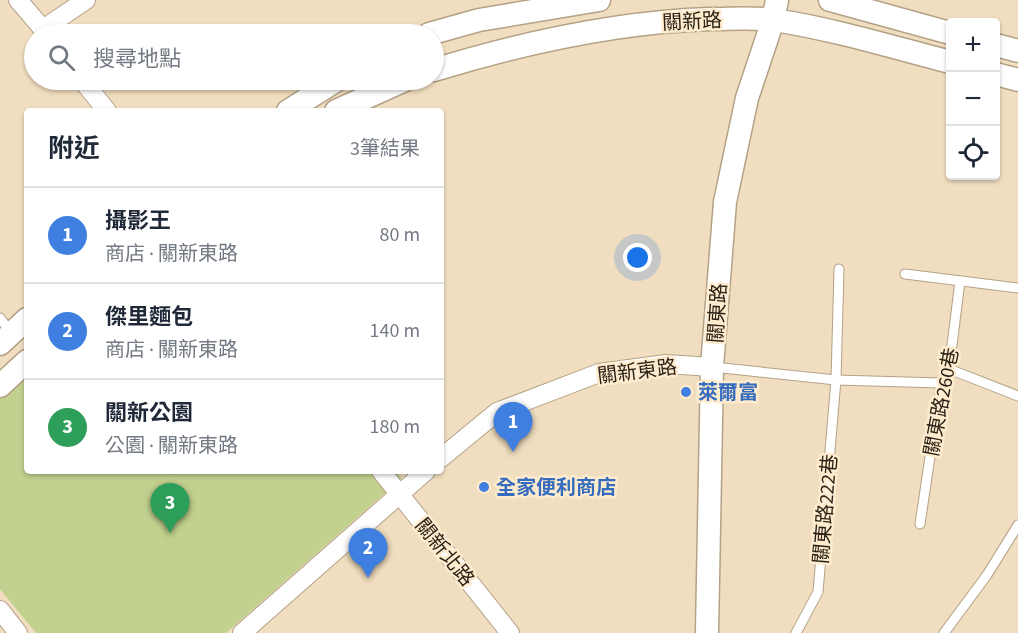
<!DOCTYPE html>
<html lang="zh-TW">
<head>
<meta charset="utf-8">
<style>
	:root { --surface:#fff; --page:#f6f6f7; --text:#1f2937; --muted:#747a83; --line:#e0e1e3; --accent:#0785cc }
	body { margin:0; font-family:"Source Sans 3","Noto Sans TC",sans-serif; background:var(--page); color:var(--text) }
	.controls { position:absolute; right:18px; top:18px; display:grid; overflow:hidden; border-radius:6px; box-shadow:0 2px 4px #0004 }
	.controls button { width:54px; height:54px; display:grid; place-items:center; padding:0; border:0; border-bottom:2px solid var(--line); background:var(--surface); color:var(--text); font:30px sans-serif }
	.you { position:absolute; left:638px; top:258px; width:21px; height:21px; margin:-15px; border:4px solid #fff; border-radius:50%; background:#1a73e8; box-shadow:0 0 0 9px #1a73e833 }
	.badge { display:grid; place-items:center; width:39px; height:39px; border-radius:50%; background:var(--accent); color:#fff; font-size:20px; font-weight:700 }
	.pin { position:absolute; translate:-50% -50px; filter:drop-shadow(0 2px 3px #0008) }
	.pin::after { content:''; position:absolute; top:32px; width:21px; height:18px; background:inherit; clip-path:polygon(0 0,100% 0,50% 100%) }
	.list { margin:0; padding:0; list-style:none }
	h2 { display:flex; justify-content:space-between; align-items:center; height:78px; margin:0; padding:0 24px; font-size:26px }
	h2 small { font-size:20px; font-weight:400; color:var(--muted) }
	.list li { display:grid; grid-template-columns:39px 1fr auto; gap:18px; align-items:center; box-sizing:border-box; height:96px; padding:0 24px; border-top:2px solid var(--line) }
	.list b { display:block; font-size:22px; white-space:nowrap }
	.list p { margin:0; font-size:20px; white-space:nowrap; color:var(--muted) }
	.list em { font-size:20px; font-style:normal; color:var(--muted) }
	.icon { flex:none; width:33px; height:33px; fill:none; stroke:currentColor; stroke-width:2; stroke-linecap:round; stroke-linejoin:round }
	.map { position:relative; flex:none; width:1018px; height:633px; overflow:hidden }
	.search { position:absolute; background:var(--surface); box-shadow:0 2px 4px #0004; left:24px; top:24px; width:420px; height:66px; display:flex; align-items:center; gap:15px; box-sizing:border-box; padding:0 21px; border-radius:33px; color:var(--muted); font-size:22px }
	.panel { position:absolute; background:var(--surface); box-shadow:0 2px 4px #0004; left:24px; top:108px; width:420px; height:366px; border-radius:6px }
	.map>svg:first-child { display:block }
	.green { fill:#c2d18e }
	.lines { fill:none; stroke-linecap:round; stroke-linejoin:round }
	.service-casing { stroke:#b4a286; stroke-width:11 }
	.minor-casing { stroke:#b4a286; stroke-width:20 }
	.tertiary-casing { stroke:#b4a286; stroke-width:25 }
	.service { stroke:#fff; stroke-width:9 }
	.minor { stroke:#fff; stroke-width:18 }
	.tertiary { stroke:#fff; stroke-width:22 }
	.shop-dot { fill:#3f7fe0; stroke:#ffebcd; stroke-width:2 }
	.labels { text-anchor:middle; stroke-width:5; stroke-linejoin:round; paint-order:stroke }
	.street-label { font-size:20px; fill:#2a2318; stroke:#ffebcd }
	.shop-label { font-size:20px; font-weight:bold; fill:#366cbe; stroke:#ffebcd; text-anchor:start }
</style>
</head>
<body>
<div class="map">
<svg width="1018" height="633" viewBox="0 0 1018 633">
	<rect width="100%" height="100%" fill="#f1dec0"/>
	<path class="green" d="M27,372V471H396L402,478L226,633H36L0,589V397Z"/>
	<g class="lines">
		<g class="service-casing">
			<g id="service">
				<path d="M905,274L1018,288"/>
				<path d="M0,318L11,333"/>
				<path d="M713,367L836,380L941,383"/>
				<path d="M949,369L1018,396"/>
				<path d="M920,524L941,383L949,369L960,281"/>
				<path d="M796,633L818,592L836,380L839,269"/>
				<path d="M944,633L987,575L1018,525"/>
			</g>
		</g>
		<g class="minor-casing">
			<g id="minor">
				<path d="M18,0L47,34"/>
				<path d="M43,29L86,0"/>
				<path d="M82,80L107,111"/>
				<path d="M441,458L497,412L599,373L666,364L712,367"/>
				<path d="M381,471L510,633"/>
				<path d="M0,610L18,633"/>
				<path d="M242,633L426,471"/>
			</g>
		</g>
		<g class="tertiary-casing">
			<g id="tertiary">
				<path d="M830,0L950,33"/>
				<path d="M429,34L479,20L599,0"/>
				<path d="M996,45L1018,51"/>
				<path d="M434,70C522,43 617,22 710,19C731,19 753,17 774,20C833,29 892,47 950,62"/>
				<path d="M996,74L1018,80"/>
				<path d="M288,111L337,80"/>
				<path d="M336,111L405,80"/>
				<path d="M0,344L27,319"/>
				<path d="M0,386L27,361"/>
				<path d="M707,633L712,367L725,202L747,98L773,20L777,0"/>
			</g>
		</g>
		<use href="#service" class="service"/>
		<use href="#minor" class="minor"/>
		<use href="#tertiary" class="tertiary"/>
	</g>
	<g class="shop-dot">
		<circle cx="686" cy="392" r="6"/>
		<circle cx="484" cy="487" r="6"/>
	</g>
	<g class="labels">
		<g class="street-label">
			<text transform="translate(692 21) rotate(-3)" y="7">關新路</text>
			<text transform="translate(717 313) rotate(-86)" y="7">關東路</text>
			<text transform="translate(637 371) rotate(-7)" y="7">關新東路</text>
			<text transform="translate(941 402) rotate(-79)" y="7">關東路260巷</text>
			<text transform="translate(825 509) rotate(-85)" y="7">關東路222巷</text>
			<text transform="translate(445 552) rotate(51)" y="7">關新北路</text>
		</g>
		<g class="shop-label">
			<text x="698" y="399">萊爾富</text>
			<text x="496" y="494">全家便利商店</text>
		</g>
	</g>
</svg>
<div class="controls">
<button>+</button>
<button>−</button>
<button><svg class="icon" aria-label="locate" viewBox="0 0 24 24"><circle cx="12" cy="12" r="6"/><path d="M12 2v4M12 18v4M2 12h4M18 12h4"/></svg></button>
</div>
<div class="you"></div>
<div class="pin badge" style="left:513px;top:452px;background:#3f7fe0">1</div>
<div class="pin badge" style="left:368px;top:578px;background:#3f7fe0">2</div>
<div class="pin badge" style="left:170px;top:533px;background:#2e9e5b">3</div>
<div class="search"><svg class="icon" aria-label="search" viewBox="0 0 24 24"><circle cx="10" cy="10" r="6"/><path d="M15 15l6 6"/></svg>搜尋地點</div>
<section class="panel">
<h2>附近<small>3筆結果</small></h2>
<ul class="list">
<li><span class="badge" style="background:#3f7fe0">1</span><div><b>攝影王</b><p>商店 · 關新東路</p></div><em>80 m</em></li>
<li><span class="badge" style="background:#3f7fe0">2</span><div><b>傑里麵包</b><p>商店 · 關新東路</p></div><em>140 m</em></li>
<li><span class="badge" style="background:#2e9e5b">3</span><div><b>關新公園</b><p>公園 · 關新東路</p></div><em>180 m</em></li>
</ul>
</section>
</div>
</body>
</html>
